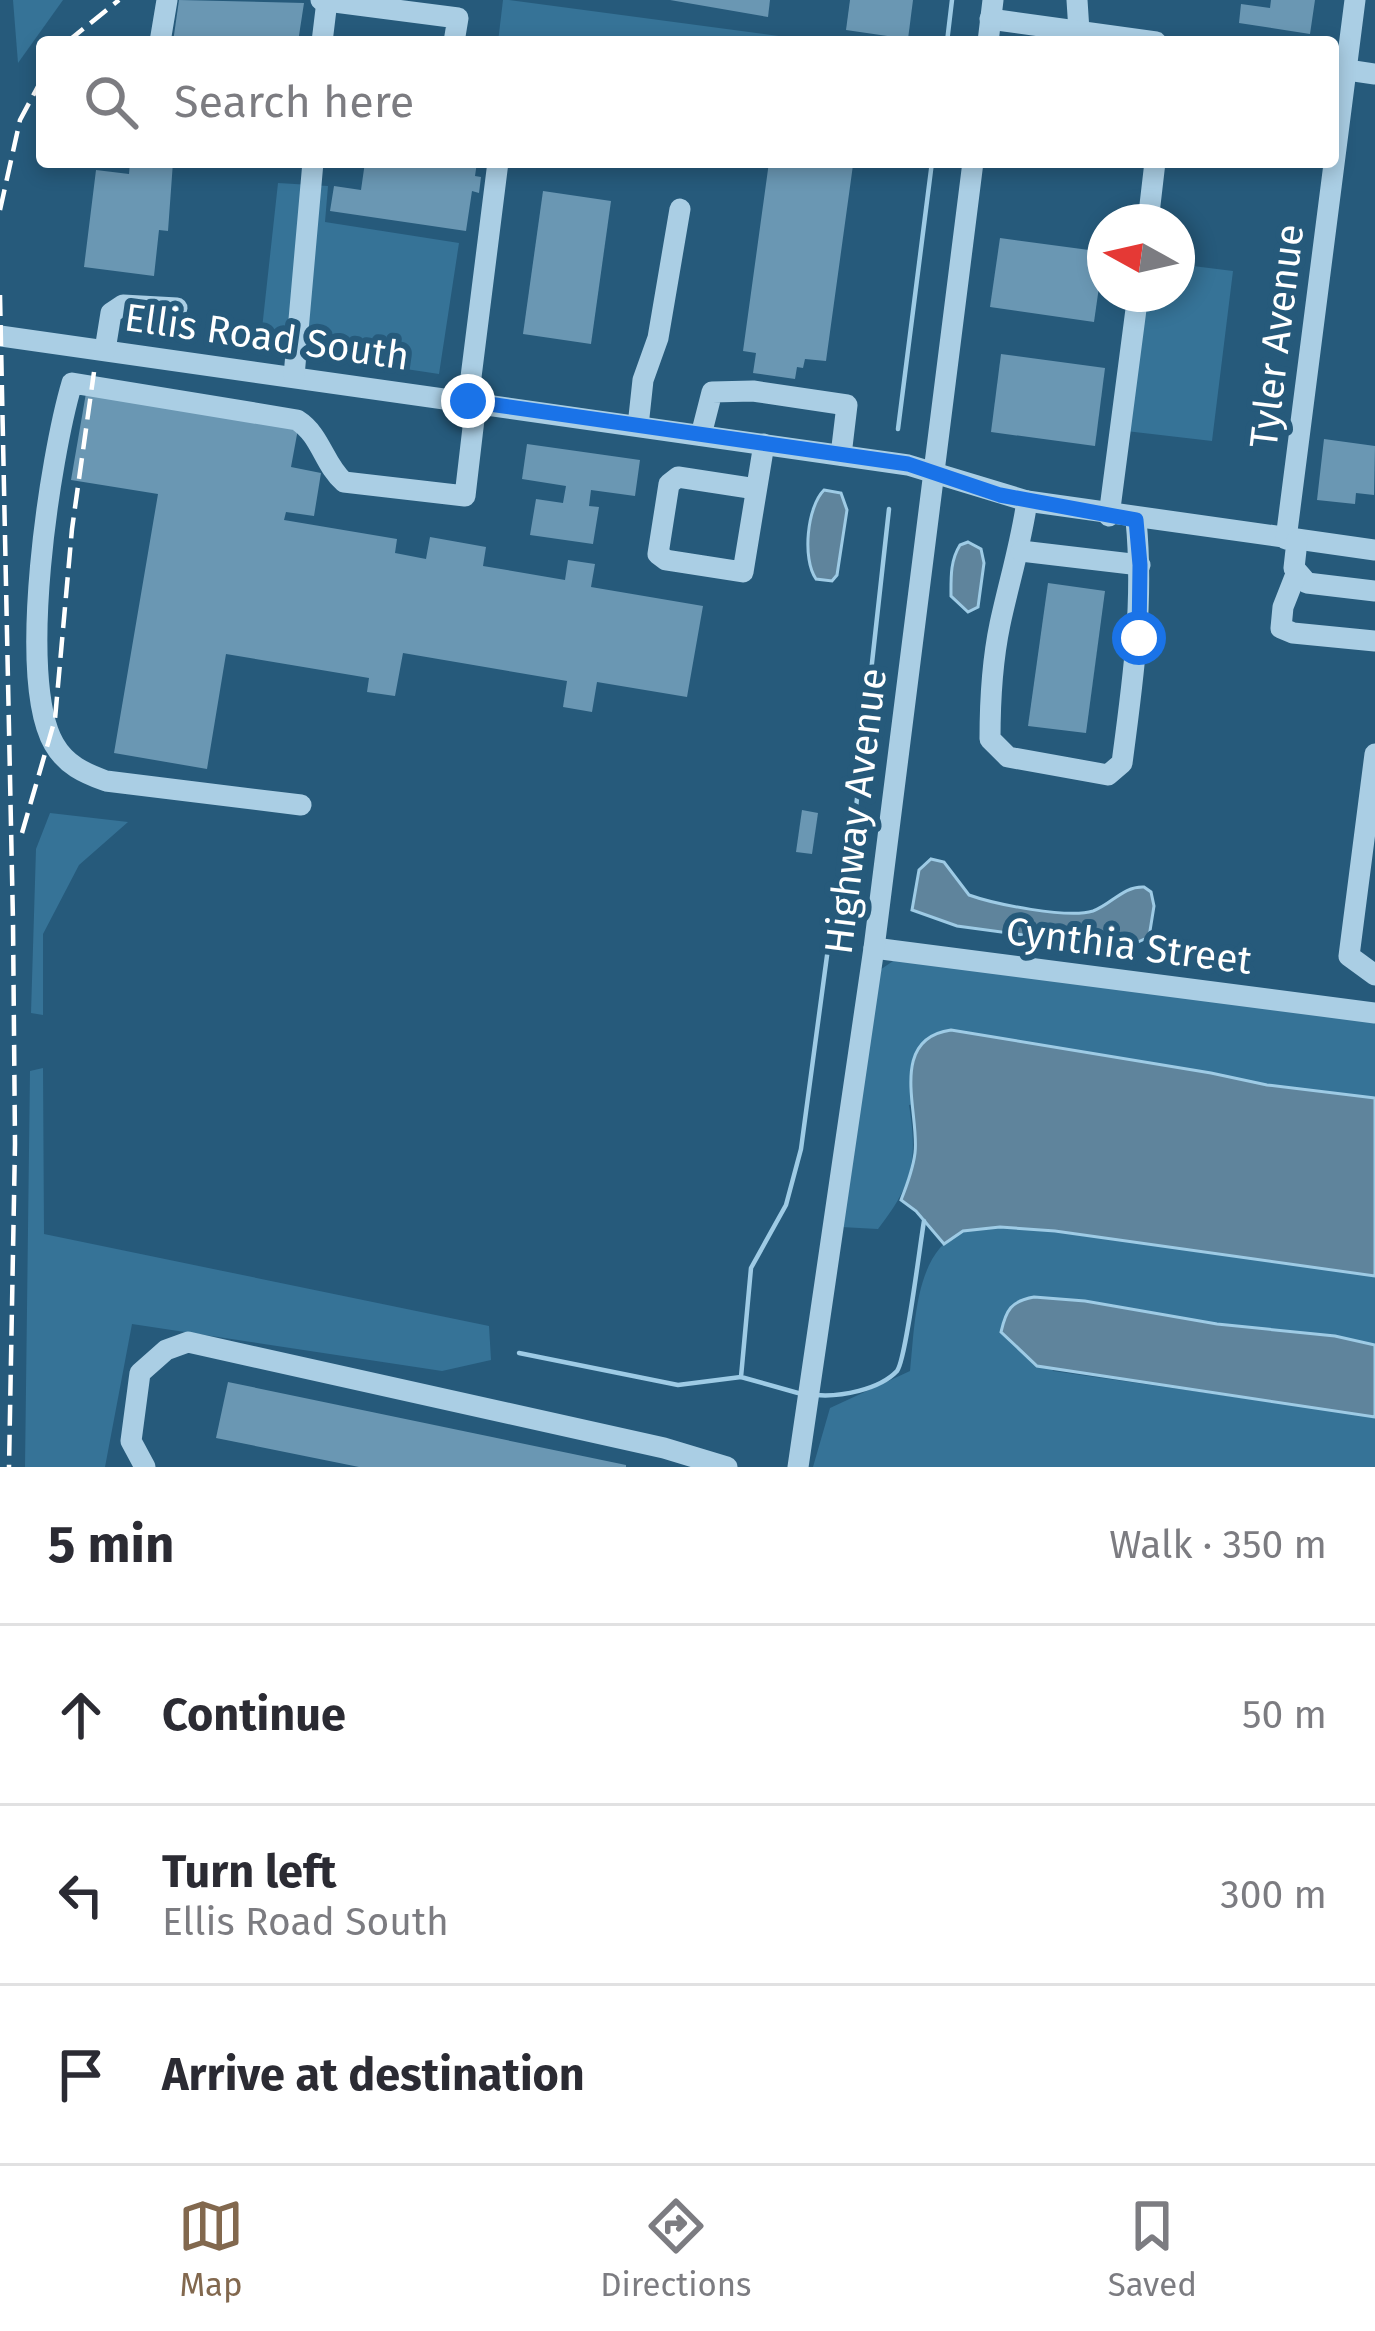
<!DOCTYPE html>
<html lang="en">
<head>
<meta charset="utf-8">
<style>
	:root { --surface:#fff; --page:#f7f7f7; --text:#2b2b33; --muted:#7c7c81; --line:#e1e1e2; --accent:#82684e }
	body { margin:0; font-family:"Fira Sans",sans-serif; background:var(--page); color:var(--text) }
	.compass { position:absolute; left:1087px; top:204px; width:108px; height:108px; border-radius:50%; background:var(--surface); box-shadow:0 6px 18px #0003; rotate:278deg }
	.stop { position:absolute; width:36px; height:36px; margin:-27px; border:9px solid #1a73e8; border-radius:50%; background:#fff }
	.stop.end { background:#1a73e8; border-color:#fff; box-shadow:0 3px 12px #0008 }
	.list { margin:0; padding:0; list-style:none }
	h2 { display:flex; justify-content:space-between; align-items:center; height:156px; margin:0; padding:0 48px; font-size:51px }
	h2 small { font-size:39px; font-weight:400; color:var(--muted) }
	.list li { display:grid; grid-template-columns:78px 1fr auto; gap:36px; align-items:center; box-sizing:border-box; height:180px; padding:0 48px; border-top:3px solid var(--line) }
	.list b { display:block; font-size:45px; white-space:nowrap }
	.list p { margin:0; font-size:39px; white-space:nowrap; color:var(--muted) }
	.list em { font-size:39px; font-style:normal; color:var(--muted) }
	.icon { flex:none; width:66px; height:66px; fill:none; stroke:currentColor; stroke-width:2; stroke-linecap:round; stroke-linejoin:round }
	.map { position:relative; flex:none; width:1375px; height:1467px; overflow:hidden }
	.search { position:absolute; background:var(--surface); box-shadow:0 6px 18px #0003; left:36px; right:36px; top:36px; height:132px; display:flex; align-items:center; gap:30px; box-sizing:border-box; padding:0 42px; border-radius:12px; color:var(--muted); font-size:45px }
	.sheet { height:696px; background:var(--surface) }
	nav { display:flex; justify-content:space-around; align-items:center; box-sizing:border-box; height:168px; border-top:3px solid var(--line); background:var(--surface); font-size:33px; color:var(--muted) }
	nav a { display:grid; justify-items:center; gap:6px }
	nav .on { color:var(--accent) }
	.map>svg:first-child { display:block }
	.green { fill:#367397 }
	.water { fill:#5f849c; stroke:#9ecbe5; stroke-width:3 }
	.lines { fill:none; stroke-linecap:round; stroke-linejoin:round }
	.stream { stroke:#9ecbe5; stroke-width:4.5 }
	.building { fill:#6a97b3 }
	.minor { stroke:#aacee4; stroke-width:21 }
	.rail { stroke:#fff; stroke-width:4.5; stroke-dasharray:21 9; stroke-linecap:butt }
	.route { stroke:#1a73e8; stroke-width:15 }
	.labels { text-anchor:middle; stroke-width:12; stroke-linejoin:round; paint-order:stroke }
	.street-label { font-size:39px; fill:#fff; stroke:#265a7b }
</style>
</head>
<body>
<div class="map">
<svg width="1375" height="1467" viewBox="0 0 1375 1467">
	<rect width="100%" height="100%" fill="#265a7b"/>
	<g class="green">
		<path d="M13,0H63L18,63Z"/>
		<path d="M503,0H509L823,42H498Z"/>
		<path d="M278,183L328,186L325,222L459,243L439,374L260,347Z"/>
		<path d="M1177,264L1233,271L1212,441L1126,431L1144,294H1177Z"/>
		<path d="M50,813L128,822L79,865L43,934V1015L31,1013L36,849Z"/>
		<path d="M896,959L1375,1020V1098L1267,1085L1211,1073L1149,1065L909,1105C918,1160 913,1184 878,1229L841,1227L877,972Z"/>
		<path d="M43,1068L44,1234L489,1326L491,1360L442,1371L132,1324L105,1467H25L30,1071Z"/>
		<path d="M1000,1227L1055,1231L1375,1276V1345L1217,1324L1085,1301L1018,1300L1053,1371L1375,1417V1467H813L830,1408L910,1371C915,1328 914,1251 962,1232C972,1227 989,1228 1000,1227Z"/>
	</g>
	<g class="water">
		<path d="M824,490L841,493L847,510L837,575L832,581L816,579C802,559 807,507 824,490Z"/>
		<path d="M968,542L981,549L984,563L978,607L968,612L951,596C951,578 950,561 960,545Z"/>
		<path d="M931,859L944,862L969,895C994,904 1068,919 1093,911C1112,904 1123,886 1144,887L1151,892L1154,906L1149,937L1131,945H1097L957,926L912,910L919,870Z"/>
		<path d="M951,1030L1211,1073L1267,1085L1375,1098V1276L1055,1231L1000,1227L963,1231L944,1244L916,1211L901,1200C907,1185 913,1169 915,1153C920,1114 887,1039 951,1030Z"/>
		<path d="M1034,1297L1085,1301L1217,1324L1335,1336L1375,1345V1417L1037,1366L1001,1332C1006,1310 1011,1301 1034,1297Z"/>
	</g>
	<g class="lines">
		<g class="stream">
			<path d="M947,42L952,0"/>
			<path d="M898,429L932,162"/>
			<path d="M519,1353L678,1385L741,1377"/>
			<path d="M798,1393L741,1377L751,1268L786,1205L801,1149L831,926L848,880L889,509"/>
			<path d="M816,1395C840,1397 879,1390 897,1371C906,1360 920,1244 924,1221"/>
		</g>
	</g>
	<g class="building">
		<path d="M179,0L304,3L298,42H173Z"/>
		<path d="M670,0H770L768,17Z"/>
		<path d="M850,0H913L908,39L846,30Z"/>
		<path d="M1271,0H1315L1310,34L1239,23L1241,4L1270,8Z"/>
		<path d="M130,162H173L168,231L159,230L154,276L84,267L96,170L129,174Z"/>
		<path d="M365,162H477L475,176L481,177L479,193L472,191L466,231L330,211L334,186L361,190Z"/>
		<path d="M769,162L853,165L826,361L805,359L803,368L797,367L795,379L753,373L756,353L743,351Z"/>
		<path d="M543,191L611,201L591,344L523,334Z"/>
		<path d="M1000,238L1104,252L1094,322L990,307Z"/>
		<path d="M1001,354L1105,368L1095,446L991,432Z"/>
		<path d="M86,393L298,429L291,467L321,473L314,516L286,512L284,520L397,539L395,553L426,559L430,537L486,547L483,566L565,580L568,560L595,564L591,587L703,606L687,697L597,682L592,712L563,707L567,681L403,653L395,696L367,692L369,678L226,654L207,769L114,753L158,494L71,480Z"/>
		<path d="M1324,439L1375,446L1374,495L1356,493L1355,504L1317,500Z"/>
		<path d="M527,444L640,460L635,496L591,490L589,506L599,507L593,544L530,535L536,499L563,503L566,486L522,479Z"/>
		<path d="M1048,583L1105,591L1086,733L1028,726Z"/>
		<path d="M802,810L818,813L812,854L796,852Z"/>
		<path d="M228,1382L626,1465V1467H359L216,1438Z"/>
	</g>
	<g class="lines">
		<g class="minor">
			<path d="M321,0L327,1L322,42"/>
			<path d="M1077,0L1079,31"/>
			<path d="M327,1L458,18L454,42"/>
			<path d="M990,19L1156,42"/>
			<path d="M160,42L167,0"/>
			<path d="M988,42L993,0"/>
			<path d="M1334,68L1375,74"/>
			<path d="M1148,222L1155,162"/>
			<path d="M0,336L908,465L1027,501L1375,550"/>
			<path d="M105,350L111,313L123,305L177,308"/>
			<path d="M294,376L313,162"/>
			<path d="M468,401L498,162"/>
			<path d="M638,426L643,380L658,338L680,209"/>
			<path d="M701,435L712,392L753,391L847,405L841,455"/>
			<path d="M756,489L678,477L669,484L658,554L666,560L743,572L764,444"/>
			<path d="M1027,501C1021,544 1009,582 1000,624C992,662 990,700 990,739L1008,757L1108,775L1122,763C1133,681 1144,602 1136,520"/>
			<path d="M1109,516L1138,294"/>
			<path d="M1286,539L1355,0"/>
			<path d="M1297,541L1294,568L1307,583L1375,591"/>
			<path d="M1021,551L1140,565"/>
			<path d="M1296,574L1283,607L1281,628L1293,633L1375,641"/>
			<path d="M1375,754L1349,956L1375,975"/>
			<path d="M301,805L106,781C84,773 66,765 54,744C16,678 50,457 72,383L297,420C321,435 324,465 344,482L465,496L476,402"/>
			<path d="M874,948L1375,1013"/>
			<path d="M145,1467L131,1441L140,1373L166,1350L188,1342L664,1448L727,1467"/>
			<path d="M798,1467L874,948L973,162"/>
		</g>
		<g class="rail">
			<path d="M67,42L119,0"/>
			<path d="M0,210L20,120L42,79"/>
			<path d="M0,295L13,922L15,1144L9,1467"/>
			<path d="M22,833L55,719L72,529L94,372"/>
		</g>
	</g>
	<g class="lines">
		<path class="route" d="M468,401L908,464L1000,495L1136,520L1140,565L1139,638"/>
	</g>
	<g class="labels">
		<g class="street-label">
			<text transform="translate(267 336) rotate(8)" y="14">Ellis Road South</text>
			<text transform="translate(1276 336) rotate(-83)" y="14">Tyler Avenue</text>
			<text transform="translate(855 811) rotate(-83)" y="14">Highway Avenue</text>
			<text transform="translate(1129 945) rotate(7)" y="14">Cynthia Street</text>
		</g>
	</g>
</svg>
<svg class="compass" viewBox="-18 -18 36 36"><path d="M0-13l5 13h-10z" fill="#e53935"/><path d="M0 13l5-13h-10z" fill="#7c7c81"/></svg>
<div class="stop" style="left:1139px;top:638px"></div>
<div class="stop end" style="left:468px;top:401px"></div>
<div class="search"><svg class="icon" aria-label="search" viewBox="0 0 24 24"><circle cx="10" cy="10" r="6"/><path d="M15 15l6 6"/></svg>Search here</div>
</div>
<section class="sheet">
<h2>5 min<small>Walk · 350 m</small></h2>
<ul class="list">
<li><svg class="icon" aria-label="ahead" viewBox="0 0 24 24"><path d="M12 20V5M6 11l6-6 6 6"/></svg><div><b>Continue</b></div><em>50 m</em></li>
<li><svg class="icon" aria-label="left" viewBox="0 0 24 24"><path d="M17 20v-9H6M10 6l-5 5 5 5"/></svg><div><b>Turn left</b><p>Ellis Road South</p></div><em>300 m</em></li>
<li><svg class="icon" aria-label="arrive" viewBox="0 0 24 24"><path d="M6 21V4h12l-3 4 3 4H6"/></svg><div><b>Arrive at destination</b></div></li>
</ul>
</section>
<nav>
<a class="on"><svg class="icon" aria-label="map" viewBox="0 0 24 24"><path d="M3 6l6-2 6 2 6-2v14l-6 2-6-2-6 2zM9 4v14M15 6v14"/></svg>Map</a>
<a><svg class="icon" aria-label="directions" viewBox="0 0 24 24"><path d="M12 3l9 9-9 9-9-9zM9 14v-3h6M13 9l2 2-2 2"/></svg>Directions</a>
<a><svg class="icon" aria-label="saved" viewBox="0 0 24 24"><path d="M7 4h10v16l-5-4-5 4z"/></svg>Saved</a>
</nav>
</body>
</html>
